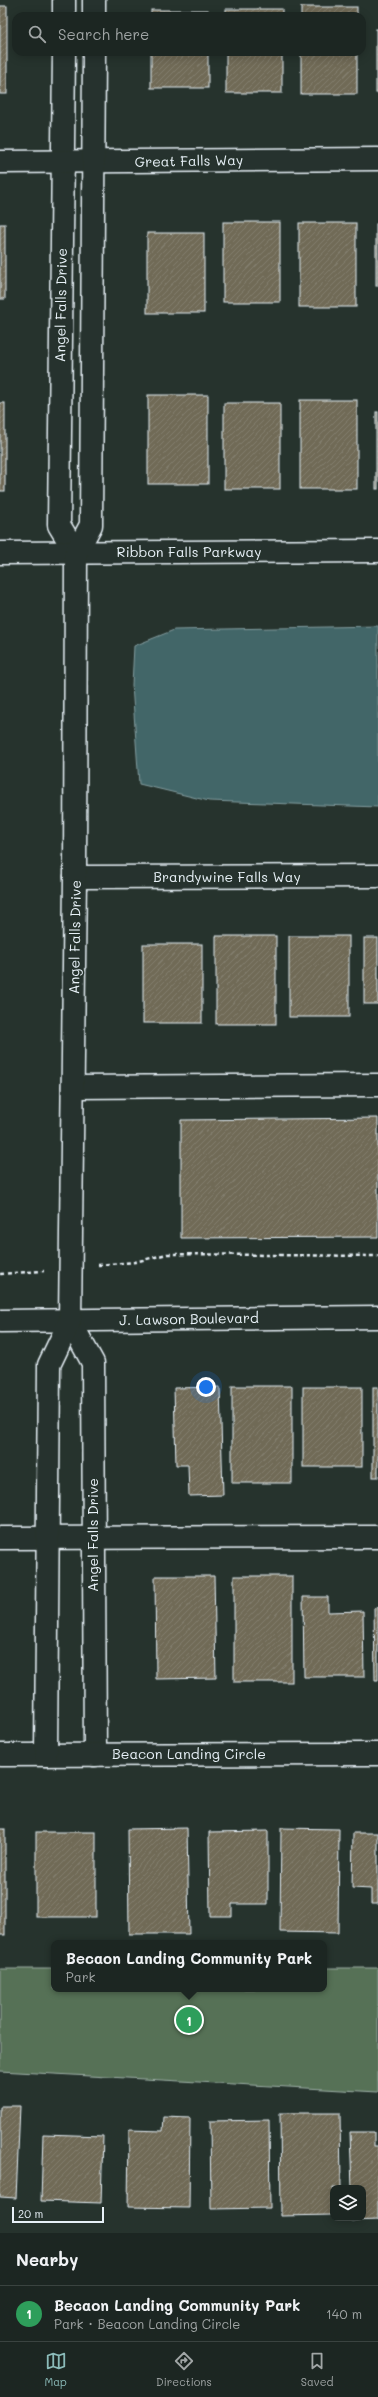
<!DOCTYPE html>
<html lang="en">
<head>
<meta charset="utf-8">
<style>
	:root { --surface:#1c2622; --page:#29322f; --text:#f1f3f6; --muted:#a0a5a5; --line:#3a4340; --accent:#8bbbb9 }
	body { margin:0; font-family:Mali,sans-serif; background:var(--page); color:var(--text) }
	.controls { position:absolute; right:12px; bottom:12px; display:grid; overflow:hidden; border-radius:8px; box-shadow:0 2px 10px #0003 }
	.controls button { width:36px; height:36px; display:grid; place-items:center; padding:0; border:0; border-bottom:1px solid var(--line); background:var(--surface); color:var(--text); font:20px sans-serif }
	.scale { position:absolute; left:12px; bottom:10px; width:92px; box-sizing:border-box; padding-left:4px; border:2px solid #e8f1f8; border-top:0; font-size:11px; line-height:14px; white-space:nowrap; color:#e8f1f8; -webkit-text-stroke:3px #26332d; paint-order:stroke }
	.you { position:absolute; left:206px; top:1387px; width:14px; height:14px; margin:-10px; border:3px solid #fff; border-radius:50%; background:#1a73e8; box-shadow:0 0 0 6px #1a73e833 }
	.badge { display:grid; place-items:center; width:26px; height:26px; border-radius:50%; background:var(--accent); color:#fff; font-size:13px; font-weight:700 }
	.pin { position:absolute; translate:-50% -50%; border:2px solid #fff; box-shadow:0 1px 4px #0006 }
	.popup { position:absolute; left:51px; top:1940px; width:276px; height:52px; box-sizing:border-box; display:grid; place-content:center; border-radius:8px; background:var(--surface); filter:drop-shadow(0 1px 3px #0005); font-size:13px; white-space:nowrap; color:var(--muted) }
	.popup b { font-size:15px; color:var(--text) }
	.popup::after { content:''; position:absolute; left:50%; top:100%; margin-left:-8px; border:8px solid transparent; border-top-color:var(--surface) }
	.list { margin:0; padding:0; list-style:none }
	h2 { display:flex; justify-content:space-between; align-items:center; height:52px; margin:0; padding:0 16px; font-size:17px }
	h2 small { font-size:13px; font-weight:400; color:var(--muted) }
	.list li { display:grid; grid-template-columns:26px 1fr auto; gap:12px; align-items:center; box-sizing:border-box; height:56px; padding:0 16px; border-top:1px solid var(--line) }
	.list b { display:block; font-size:15px; white-space:nowrap }
	.list p { margin:0; font-size:13px; white-space:nowrap; color:var(--muted) }
	.list em { font-size:13px; font-style:normal; color:var(--muted) }
	.icon { flex:none; width:22px; height:22px; fill:none; stroke:currentColor; stroke-width:2; stroke-linecap:round; stroke-linejoin:round }
	.map { position:relative; flex:none; width:378px; height:2233px; overflow:hidden }
	.search { position:absolute; background:var(--surface); box-shadow:0 2px 10px #0003; left:12px; right:12px; top:12px; height:44px; display:flex; align-items:center; gap:10px; box-sizing:border-box; padding:0 14px; border-radius:12px; color:var(--muted); font-size:15px }
	.sheet { height:108px; background:var(--surface) }
	nav { display:flex; justify-content:space-around; align-items:center; box-sizing:border-box; height:56px; border-top:1px solid var(--line); background:var(--surface); font-size:11px; color:var(--muted) }
	nav a { display:grid; justify-items:center; gap:2px }
	nav .on { color:var(--accent) }
	.map>svg:first-child { display:block }
	.green { fill:#567157; stroke:#9fb1a8 }
	.water { fill:#426667; stroke:#849ea1 }
	.building { fill:url(#building-hatch); stroke:#e8f1f8 }
	.lines { fill:none; stroke-linecap:round; stroke-linejoin:round }
	.minor-casing { stroke:#e8f1f8; stroke-width:25 }
	.path { stroke:#e8f1f8; stroke-width:2.5; stroke-dasharray:4 3; stroke-linecap:butt }
	.minor { stroke:#26332d; stroke-width:22 }
	.labels { text-anchor:middle; stroke-width:3; stroke-linejoin:round; paint-order:stroke }
	.street-label { font-size:14px; fill:#e8f1f8; stroke:#26332d }
</style>
</head>
<body>
<div class="map">
<svg width="378" height="2233" viewBox="0 0 378 2233">
	<defs>
		<pattern id="building-hatch" width="6" height="6" patternUnits="userSpaceOnUse"><rect width="6" height="6" fill="#6f6a57"/><path d="M-1 1l2-2M0 6l6-6M5 7l2-2" fill="none" stroke="#848070"/></pattern>
	</defs>
	<rect width="100%" height="100%" fill="#26332d"/>
	<filter id="ink" filterUnits="userSpaceOnUse"><feTurbulence type="fractalNoise" baseFrequency=".025" numOctaves="2"/><feDisplacementMap in="SourceGraphic" scale="8" xChannelSelector="R" yChannelSelector="G"/><feConvolveMatrix kernelMatrix="1 2 1 2 8 2 1 2 1" color-interpolation-filters="sRGB"/></filter>
	<g filter="url(#ink)">
		<path class="green" d="M324,1968H378V2092L0,2071V1969H54V1989H324Z"/>
		<path class="water" d="M378,626V807L209,801L139,784L132,685L134,646L174,630Z"/>
		<g class="building">
			<rect x="0" y="6" width="7" height="88"/>
			<rect x="301" y="7" width="56" height="9"/>
			<rect x="226" y="9" width="56" height="7"/>
			<rect x="151" y="10" width="57" height="6"/>
			<rect x="376" y="29" width="2" height="64"/>
			<rect x="151" y="52" width="57" height="36"/>
			<rect x="226" y="52" width="56" height="41"/>
			<rect x="301" y="52" width="56" height="42"/>
			<rect x="223" y="222" width="57" height="80"/>
			<rect x="299" y="223" width="57" height="84"/>
			<rect x="0" y="224" width="5" height="75"/>
			<rect x="376" y="224" width="2" height="62"/>
			<rect x="147" y="233" width="57" height="80"/>
			<rect x="148" y="395" width="60" height="89"/>
			<rect x="300" y="400" width="57" height="89"/>
			<rect x="0" y="403" width="5" height="88"/>
			<rect x="224" y="403" width="56" height="86"/>
			<rect x="376" y="412" width="2" height="77"/>
			<rect x="216" y="936" width="60" height="88"/>
			<rect x="289" y="936" width="60" height="81"/>
			<rect x="364" y="938" width="14" height="66"/>
			<rect x="143" y="944" width="59" height="79"/>
			<path d="M378,1118V1237L181,1238V1120Z"/>
			<rect x="232" y="1386" width="60" height="97"/>
			<path d="M220,1387L223,1495L189,1496L188,1465H176L174,1388Z"/>
			<rect x="303" y="1387" width="59" height="80"/>
			<rect x="373" y="1387" width="5" height="90"/>
			<path d="M155,1576H214L216,1678L156,1679Z"/>
			<rect x="234" y="1576" width="58" height="106"/>
			<path d="M303,1597H328V1612L363,1611L364,1677H304Z"/>
			<path d="M378,1607V1680H375L374,1608Z"/>
			<path d="M187,1828L189,1934H129L128,1829Z"/>
			<path d="M281,1828L339,1829L338,1933L280,1932Z"/>
			<rect x="0" y="1829" width="5" height="106"/>
			<path d="M268,1831V1904H232V1916H210L209,1832Z"/>
			<rect x="36" y="1832" width="60" height="85"/>
			<path d="M353,1833H378V1904H371V1889L352,1888Z"/>
			<path d="M0,2106H20L16,2198L0,2197Z"/>
			<path d="M280,2113H340L341,2188H333V2215L281,2216Z"/>
			<path d="M164,2117L190,2118L189,2208L128,2207L129,2130L163,2131Z"/>
			<path d="M269,2120L270,2208L211,2209L210,2121Z"/>
			<path d="M350,2132H374V2146H378V2220L352,2221V2218H363V2188H352Z"/>
			<path d="M43,2134L103,2136L101,2203L41,2201Z"/>
		</g>
		<g class="lines">
			<g class="minor-casing">
				<g id="minor">
					<path d="M64,16V0"/>
					<path d="M94,16V0"/>
					<path d="M64,52L59,525L76,553"/>
					<path d="M0,162L378,159"/>
					<path d="M0,553L378,551"/>
					<path d="M75,877L378,876"/>
					<path d="M73,1087L378,1085"/>
					<path d="M0,1321L378,1317"/>
					<path d="M70,1321L93,1363L95,1755"/>
					<path d="M0,1538L378,1537"/>
					<path d="M0,1755L378,1754"/>
					<path d="M46,1755L49,1365L70,1321L75,877L76,553L91,525L94,52"/>
				</g>
			</g>
			<g class="path">
				<path d="M98,1265L135,1262L167,1254L378,1256"/>
				<path d="M0,1274L44,1271"/>
			</g>
			<use href="#minor" class="minor"/>
		</g>
	</g>
	<g class="labels">
		<g class="street-label">
			<text transform="translate(189 161) rotate(-1)" y="5">Great Falls Way</text>
			<text transform="translate(61 305) rotate(-89)" y="5">Angel Falls Drive</text>
			<text x="189" y="557">Ribbon Falls Parkway</text>
			<text x="227" y="882">Brandywine Falls Way</text>
			<text transform="translate(75 937) rotate(-89)" y="5">Angel Falls Drive</text>
			<text transform="translate(189 1319) rotate(-1)" y="5">J. Lawson Boulevard</text>
			<text transform="translate(93 1535) rotate(-90)" y="5">Angel Falls Drive</text>
			<text x="189" y="1759">Beacon Landing Circle</text>
		</g>
	</g>
</svg>
<div class="controls">
<button><svg class="icon" aria-label="layers" viewBox="0 0 24 24"><path d="M12 4l9 5-9 5-9-5zM3 14l9 5 9-5"/></svg></button>
</div>
<div class="scale">20 m</div>
<div class="you"></div>
<div class="pin badge" style="left:189px;top:2020px;background:#2e9e5b">1</div>
<div class="popup"><b>Becaon Landing Community Park</b>Park</div>
<div class="search"><svg class="icon" aria-label="search" viewBox="0 0 24 24"><circle cx="10" cy="10" r="6"/><path d="M15 15l6 6"/></svg>Search here</div>
</div>
<section class="sheet">
<h2>Nearby<small></small></h2>
<ul class="list">
<li><span class="badge" style="background:#2e9e5b">1</span><div><b>Becaon Landing Community Park</b><p>Park · Beacon Landing Circle</p></div><em>140 m</em></li>
</ul>
</section>
<nav>
<a class="on"><svg class="icon" aria-label="map" viewBox="0 0 24 24"><path d="M3 6l6-2 6 2 6-2v14l-6 2-6-2-6 2zM9 4v14M15 6v14"/></svg>Map</a>
<a><svg class="icon" aria-label="directions" viewBox="0 0 24 24"><path d="M12 3l9 9-9 9-9-9zM9 14v-3h6M13 9l2 2-2 2"/></svg>Directions</a>
<a><svg class="icon" aria-label="saved" viewBox="0 0 24 24"><path d="M7 4h10v16l-5-4-5 4z"/></svg>Saved</a>
</nav>
</body>
</html>
